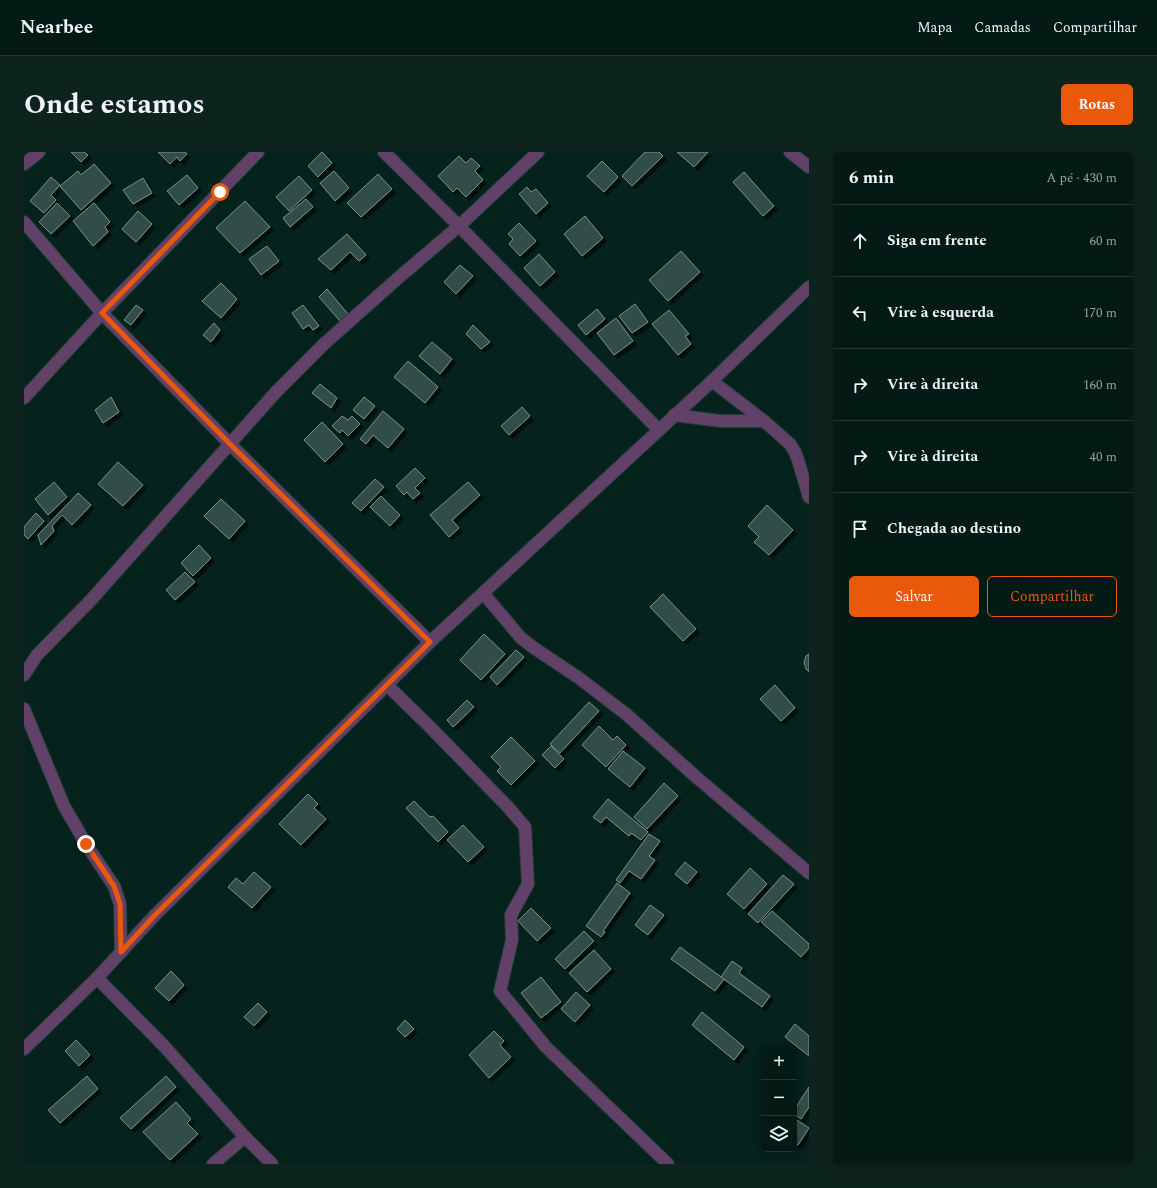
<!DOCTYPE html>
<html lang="pt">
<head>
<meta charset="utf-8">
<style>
	:root { --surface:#041a15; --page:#0d231e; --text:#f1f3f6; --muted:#97a1a0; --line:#253834; --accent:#ea580c }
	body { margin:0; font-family:Spectral,serif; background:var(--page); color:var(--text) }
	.controls { position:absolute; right:12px; bottom:12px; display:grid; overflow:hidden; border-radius:6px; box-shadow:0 2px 10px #0003 }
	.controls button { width:36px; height:36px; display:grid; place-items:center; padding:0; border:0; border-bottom:1px solid var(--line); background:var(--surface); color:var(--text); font:20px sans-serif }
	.stop { position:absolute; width:12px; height:12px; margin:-9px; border:3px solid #ea580c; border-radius:50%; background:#fff }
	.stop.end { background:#ea580c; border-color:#fff; box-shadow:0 1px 4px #0008 }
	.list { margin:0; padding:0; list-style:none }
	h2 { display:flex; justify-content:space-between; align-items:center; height:52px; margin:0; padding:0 16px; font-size:17px }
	h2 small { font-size:13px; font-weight:400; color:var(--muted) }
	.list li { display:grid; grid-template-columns:26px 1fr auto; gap:12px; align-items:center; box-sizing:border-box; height:72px; padding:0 16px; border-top:1px solid var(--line) }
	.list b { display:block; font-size:15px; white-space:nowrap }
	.list em { font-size:13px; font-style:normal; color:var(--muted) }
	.actions { display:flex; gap:8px; padding:12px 16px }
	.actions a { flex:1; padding:9px 0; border:1px solid var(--accent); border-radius:6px; text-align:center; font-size:14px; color:var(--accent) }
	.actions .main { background:var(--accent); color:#fff }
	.icon { flex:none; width:22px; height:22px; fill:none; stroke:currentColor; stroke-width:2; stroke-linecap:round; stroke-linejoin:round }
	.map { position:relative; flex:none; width:785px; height:1012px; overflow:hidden; border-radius:6px }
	header { display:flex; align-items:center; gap:24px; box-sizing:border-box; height:56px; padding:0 20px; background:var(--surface); border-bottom:1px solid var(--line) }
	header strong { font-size:19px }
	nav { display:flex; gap:22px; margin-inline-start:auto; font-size:14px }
	.intro { display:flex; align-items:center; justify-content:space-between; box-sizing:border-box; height:96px; padding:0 24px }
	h1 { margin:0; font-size:28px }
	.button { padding:10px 18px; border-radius:6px; background:var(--accent); color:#fff; font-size:14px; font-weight:700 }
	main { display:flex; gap:24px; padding:0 24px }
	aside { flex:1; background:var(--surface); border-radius:6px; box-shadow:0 2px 10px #0003 }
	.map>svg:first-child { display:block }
	.building { fill:#314e46; stroke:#74938a; filter:url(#shadow) }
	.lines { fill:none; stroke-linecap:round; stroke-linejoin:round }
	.minor-casing { stroke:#223d37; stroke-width:14 }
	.minor { stroke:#624168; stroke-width:12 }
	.route { stroke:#ea580c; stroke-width:5 }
</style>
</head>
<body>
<header>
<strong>Nearbee</strong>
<nav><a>Mapa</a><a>Camadas</a><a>Compartilhar</a></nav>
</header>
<div class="intro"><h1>Onde estamos</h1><a class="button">Rotas</a></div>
<main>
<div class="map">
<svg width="785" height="1012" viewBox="0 0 785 1012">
	<defs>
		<filter id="shadow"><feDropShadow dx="3.5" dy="3.5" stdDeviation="0" flood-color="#0009"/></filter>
	</defs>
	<rect width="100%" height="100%" fill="#05221c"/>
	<g class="building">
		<path d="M47,0H60L64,3L57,10Z"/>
		<path d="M134,0H161L163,2L156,9L153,5L146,12Z"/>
		<path d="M298,0L308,11L294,25L284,14Z"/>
		<path d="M621,0H635L639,4L608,34L598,24Z"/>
		<path d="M653,0H684L670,15Z"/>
		<path d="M435,4L442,11L447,6L456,14L451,19L459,28L442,45L433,36L429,40L414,24Z"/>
		<path d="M578,9L594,25L580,40L563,24Z"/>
		<path d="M70,12L87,31L57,58L36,34L54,19L57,23Z"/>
		<path d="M310,19L325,36L311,49L296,31Z"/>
		<path d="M720,20L750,54L739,64L709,30Z"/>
		<path d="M354,22L368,37L337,65L323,51Z"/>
		<path d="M163,23L174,36L155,53L143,39Z"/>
		<path d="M275,24L288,38L265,59L252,45Z"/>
		<path d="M27,25L36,33L27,43L32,48L20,61L6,49Z"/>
		<path d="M119,26L128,41L109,52L99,38Z"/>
		<path d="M503,35L507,40L512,37L524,51L512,62L495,42Z"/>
		<path d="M282,47L289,55L266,75L259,66Z"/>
		<path d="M221,49L246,75L216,101L192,76Z"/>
		<path d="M33,51L46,64L27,82L15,70Z"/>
		<path d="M70,51L86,70L81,75L84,80L69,94L49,69Z"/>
		<path d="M114,59L128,72L112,90L98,77Z"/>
		<path d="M561,64L579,86L558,104L540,82Z"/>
		<path d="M495,71L512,89L496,104L485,92L489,87L484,82Z"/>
		<path d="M323,82L342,103L335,109L326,100L307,118L294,107Z"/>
		<path d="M243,94L255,109L237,123L225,107Z"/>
		<path d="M657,99L676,120L644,149L625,128Z"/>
		<path d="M515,102L531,120L516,134L500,116Z"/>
		<path d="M436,113L449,124L432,142L420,130Z"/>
		<path d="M197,131L213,147L197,166L178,149Z"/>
		<path d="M303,137L324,162L316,169L295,145Z"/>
		<path d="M611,152L624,170L608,181L595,164Z"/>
		<path d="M112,153L119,158L107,173L100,168Z"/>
		<path d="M279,153L295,174L289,178L285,173L279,177L268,161Z"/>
		<path d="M573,157L581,167L562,183L554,173Z"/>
		<path d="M645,158L665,182L661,184L667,192L654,203L628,172Z"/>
		<path d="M592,166L609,189L590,203L573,181Z"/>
		<path d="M190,171L196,178L187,190L179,183Z"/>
		<path d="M449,173L466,190L457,197L442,182Z"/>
		<path d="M408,190L428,207L416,222L395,204Z"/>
		<path d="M384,209L414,235L401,251L370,225Z"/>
		<path d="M296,232L313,246L307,256L288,241Z"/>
		<path d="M87,245L95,260L79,271L71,258Z"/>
		<path d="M340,245L351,254L340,267L329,258Z"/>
		<path d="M498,255L506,264L485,283L477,274Z"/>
		<path d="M359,259L380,277L364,296L349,283L342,292L336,287Z"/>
		<path d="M318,264L324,268L328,264L336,272L324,284L318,278L316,281L308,274Z"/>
		<path d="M298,270L319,292L301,310L280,288Z"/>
		<path d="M94,310L119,333L99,354L74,332Z"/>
		<path d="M391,316L401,326L391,336L396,341L389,347L383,340L380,343L372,334Z"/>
		<path d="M351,327L360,335L337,359L328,351Z"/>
		<path d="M30,330L43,345L24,363L11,347Z"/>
		<path d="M444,330L456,343L428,368L435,376L425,385L406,363Z"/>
		<path d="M54,341L67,353L48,373L38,363L28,374L30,379L17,393L14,383Z"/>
		<path d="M357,344L376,363L366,374L346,355Z"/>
		<path d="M197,347L221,369L205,387L180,364Z"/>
		<path d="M743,353L769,378L745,403L730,390L735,385L724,374Z"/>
		<path d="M12,361L20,369L4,387L0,383V375Z"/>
		<path d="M175,393L187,406L169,424L157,411Z"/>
		<path d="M161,420L171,430L151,448L142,438Z"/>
		<path d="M639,442L672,477L659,489L626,455Z"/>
		<path d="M460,482L481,502L457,528L436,508Z"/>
		<path d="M492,498L500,505L473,533L466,525Z"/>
		<path d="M785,502V520L782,517L780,510L782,504Z"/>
		<path d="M751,533L771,556L757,569L736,547Z"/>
		<path d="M443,548L450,555L429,575L423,568Z"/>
		<path d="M565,550L575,559L536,601L526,592Z"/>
		<path d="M575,574L589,588L593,584L602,593L582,615L558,593Z"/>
		<path d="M487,585L511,609L487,633L473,619L477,615L467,605Z"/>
		<path d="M527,594L540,607L531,616L518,603Z"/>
		<path d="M599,599L621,616L606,635L584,617Z"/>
		<path d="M640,631L654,644L623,677L610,665Z"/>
		<path d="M284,642L294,652L290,656L302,667L277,693L255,672Z"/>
		<path d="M584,647L624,680L617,688L607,681L605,684L582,665L577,671L569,665Z"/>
		<path d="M390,649L406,665L409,664L424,680L414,690L382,656Z"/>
		<path d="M439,673L460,695L444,710L423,688Z"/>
		<path d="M625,682L636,689L625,704L631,708L617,727L605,719L596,731L592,728Z"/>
		<path d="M661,710L673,720L663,732L651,722Z"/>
		<path d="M726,716L743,732L720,757L703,742Z"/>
		<path d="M230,720L247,735L228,756L204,735L212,726L219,732Z"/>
		<path d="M759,723L770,732L734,771L724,762Z"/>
		<path d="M593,731L606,741L579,779L581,780L577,785L562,774Z"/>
		<path d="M626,753L640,763L624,783L611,773Z"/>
		<path d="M507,756L527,776L513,789L494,769Z"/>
		<path d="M748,759L785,792V796L777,805L737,770Z"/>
		<path d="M560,779L570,789L541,817L531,807Z"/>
		<path d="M656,795L700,827L691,839L647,807Z"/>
		<path d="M570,798L587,817L563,840L545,821Z"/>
		<path d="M708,809L718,816L715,821L746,844L738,855L697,825Z"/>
		<path d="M147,819L160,833L145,849L131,836Z"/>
		<path d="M517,825L537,850L517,866L497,841Z"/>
		<path d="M552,840L566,853L551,870L537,857Z"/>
		<path d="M234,851L243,860L230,874L220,865Z"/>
		<path d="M678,860L720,895L710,908L668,873Z"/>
		<path d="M381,868L390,877L381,885L373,877Z"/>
		<path d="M771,872L785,884V904L761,885Z"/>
		<path d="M470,879L480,889L476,893L487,905L465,926L445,903Z"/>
		<path d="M52,888L66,903L55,914L41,899Z"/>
		<path d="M63,924L74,937L36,971L24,958Z"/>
		<path d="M142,924L152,935L107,977L96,966Z"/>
		<path d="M785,935V955L777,967L770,962V958Z"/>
		<path d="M152,950L167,967L163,971L174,982L146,1008L119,980Z"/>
		<path d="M770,966L785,976L774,993L770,991Z"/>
	</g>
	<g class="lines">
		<g class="minor-casing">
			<g id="minor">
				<path d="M360,0L435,74L634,277"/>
				<path d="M766,0L785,15"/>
				<path d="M0,12L15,0"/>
				<path d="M0,70L78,161L206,292L406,490"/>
				<path d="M688,229L740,269L766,292L771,300L774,308L785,345"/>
				<path d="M0,246L78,161L234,0"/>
				<path d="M650,263L696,269H740"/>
				<path d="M459,441L497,486L510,496L555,526L602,562L671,624L785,721"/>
				<path d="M0,523L13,503L67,448L252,240L300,192L373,127L435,74L514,0"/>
				<path d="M363,533L407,576L484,655L501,675L504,732L487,763L488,788L476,839L522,895L644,1012"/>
				<path d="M0,557L40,654L62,692L90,734L96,752L97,800"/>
				<path d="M73,826L140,894L221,985L248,1012"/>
				<path d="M0,897L73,826L130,764L406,490L688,229L785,135"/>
				<path d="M189,1012L221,985"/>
			</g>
		</g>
		<use href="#minor" class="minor"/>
	</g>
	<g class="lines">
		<path class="route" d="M62,692L90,734L96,752L97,800L130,764L406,490L206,292L78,161L196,40"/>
	</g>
</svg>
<div class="controls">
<button>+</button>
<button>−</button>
<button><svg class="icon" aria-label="layers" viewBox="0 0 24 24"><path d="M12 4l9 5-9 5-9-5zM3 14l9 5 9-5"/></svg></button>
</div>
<div class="stop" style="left:196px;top:40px"></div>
<div class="stop end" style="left:62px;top:692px"></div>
</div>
<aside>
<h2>6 min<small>A pé · 430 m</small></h2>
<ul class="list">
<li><svg class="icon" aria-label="ahead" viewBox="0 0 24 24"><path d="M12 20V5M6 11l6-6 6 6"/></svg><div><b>Siga em frente</b></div><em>60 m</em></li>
<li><svg class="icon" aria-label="left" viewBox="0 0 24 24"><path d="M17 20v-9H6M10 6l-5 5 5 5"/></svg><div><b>Vire à esquerda</b></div><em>170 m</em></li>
<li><svg class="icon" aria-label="right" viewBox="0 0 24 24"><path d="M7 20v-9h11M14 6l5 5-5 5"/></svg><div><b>Vire à direita</b></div><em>160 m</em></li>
<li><svg class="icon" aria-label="right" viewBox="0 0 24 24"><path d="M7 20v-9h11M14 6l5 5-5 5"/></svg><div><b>Vire à direita</b></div><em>40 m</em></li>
<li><svg class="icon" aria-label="arrive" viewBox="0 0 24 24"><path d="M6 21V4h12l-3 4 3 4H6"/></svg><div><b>Chegada ao destino</b></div></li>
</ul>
<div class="actions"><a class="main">Salvar</a><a>Compartilhar</a></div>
</aside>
</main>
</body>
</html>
